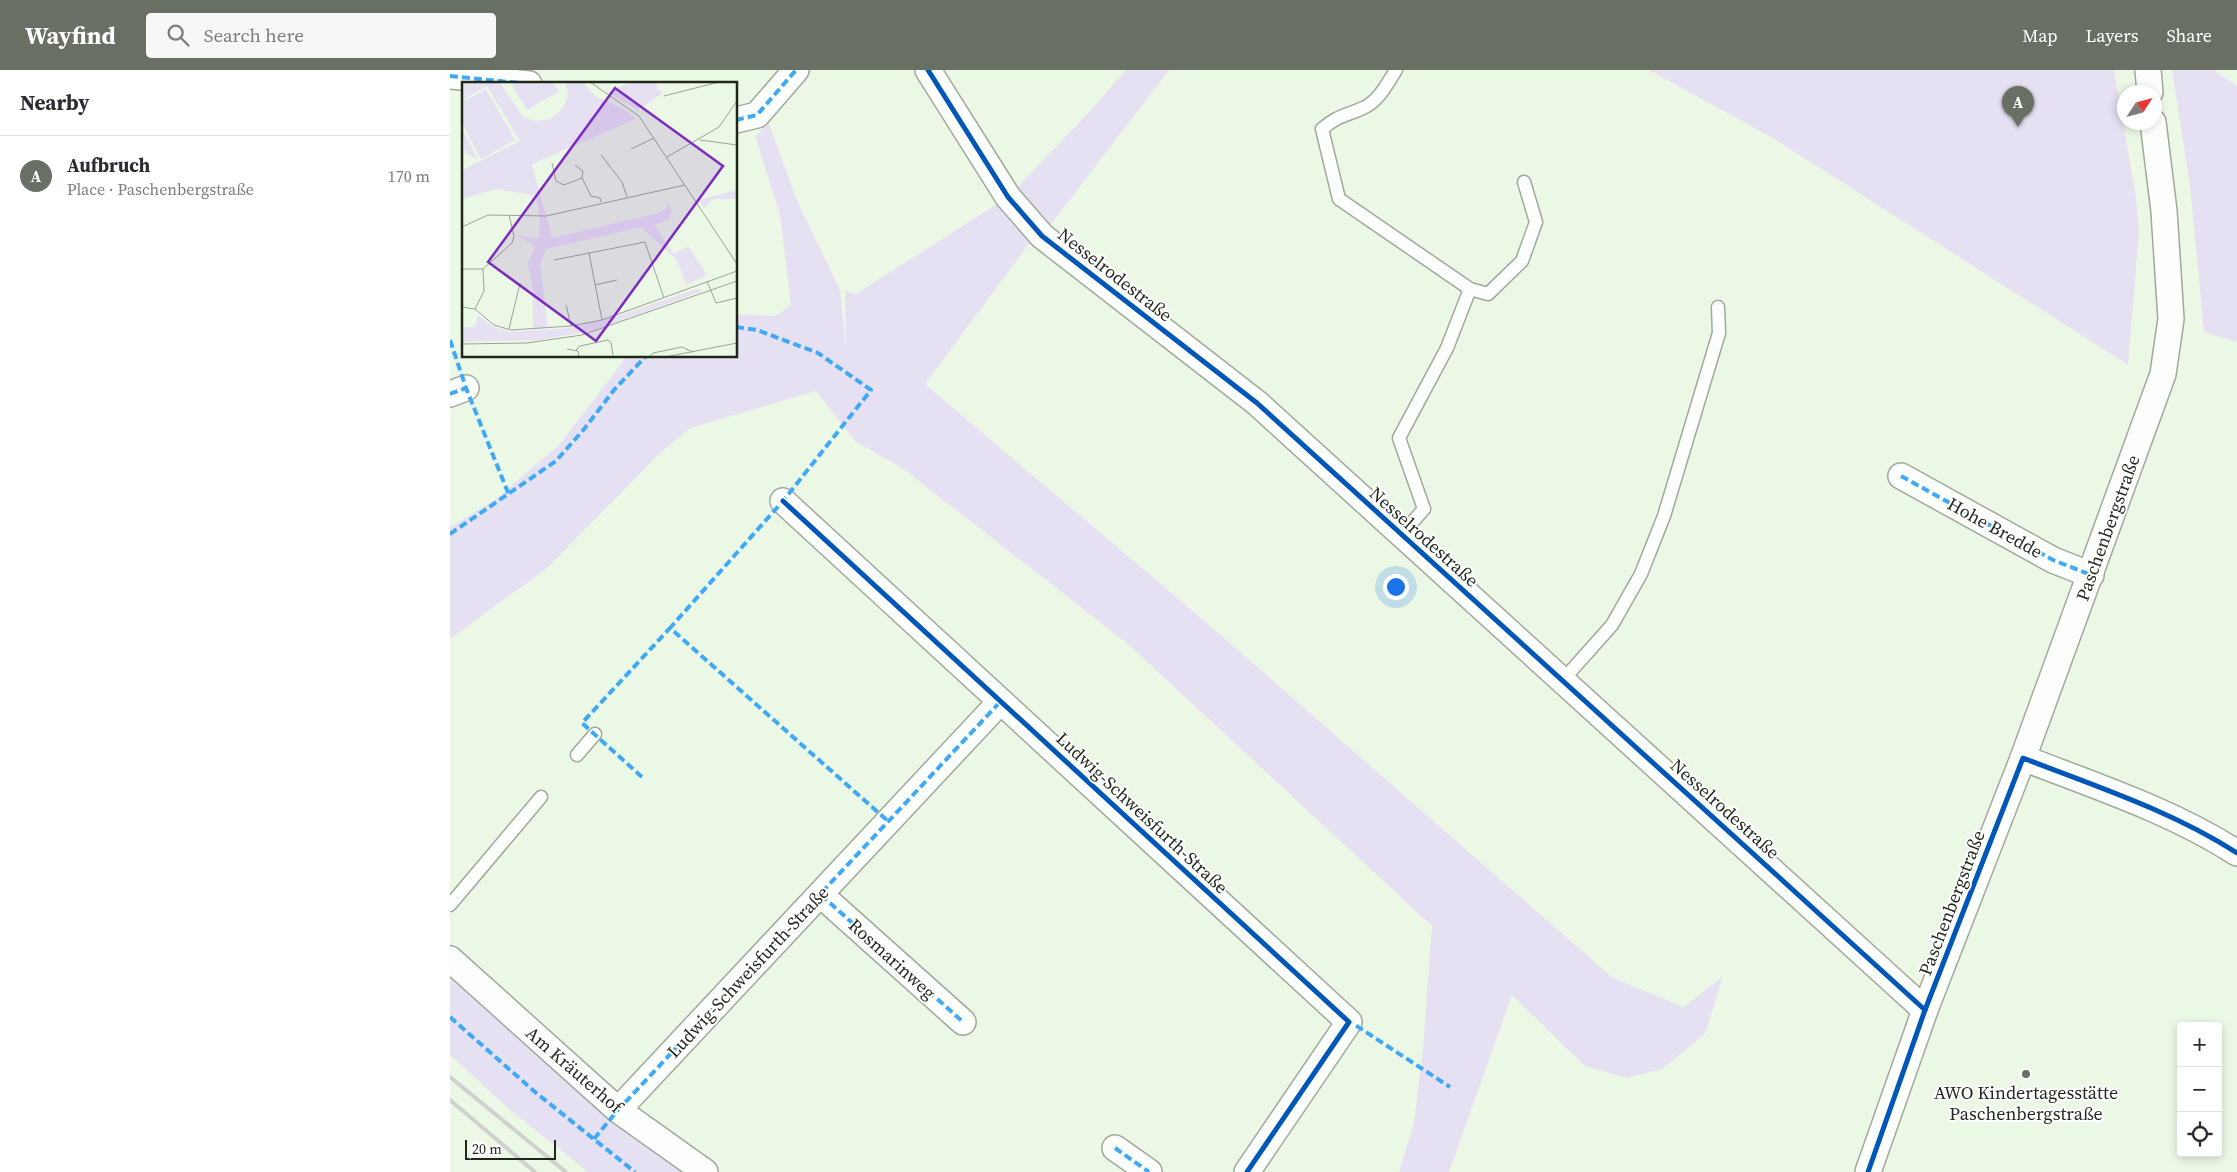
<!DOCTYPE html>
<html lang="en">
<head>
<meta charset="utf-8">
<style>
	:root { --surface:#fff; --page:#f7f7f7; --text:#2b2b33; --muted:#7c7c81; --line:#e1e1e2; --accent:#677062 }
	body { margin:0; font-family:"Source Serif 4",serif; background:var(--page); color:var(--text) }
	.controls { position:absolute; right:15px; bottom:15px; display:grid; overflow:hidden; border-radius:5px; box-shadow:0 2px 8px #0003 }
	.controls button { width:45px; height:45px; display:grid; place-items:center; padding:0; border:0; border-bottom:1px solid var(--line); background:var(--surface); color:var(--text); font:25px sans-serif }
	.compass { position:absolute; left:1667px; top:15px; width:45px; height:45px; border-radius:50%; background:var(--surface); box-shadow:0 2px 8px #0003; rotate:54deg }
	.scale { position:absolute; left:15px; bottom:12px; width:91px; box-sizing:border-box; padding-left:5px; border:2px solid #1f271b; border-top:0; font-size:14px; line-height:18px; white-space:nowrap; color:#1f271b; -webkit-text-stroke:4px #fff; paint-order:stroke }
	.you { position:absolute; left:945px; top:516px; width:18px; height:18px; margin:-12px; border:4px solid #fff; border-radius:50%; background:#1a73e8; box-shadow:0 0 0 8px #1a73e833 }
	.badge { display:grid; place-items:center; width:32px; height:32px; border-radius:50%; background:var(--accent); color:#fff; font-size:16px; font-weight:700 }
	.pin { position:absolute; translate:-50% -41px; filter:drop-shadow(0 1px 2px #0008) }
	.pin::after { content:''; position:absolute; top:26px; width:18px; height:15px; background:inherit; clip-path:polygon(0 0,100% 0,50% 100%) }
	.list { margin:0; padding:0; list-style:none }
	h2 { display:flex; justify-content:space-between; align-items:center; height:65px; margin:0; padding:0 20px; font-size:21px }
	h2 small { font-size:16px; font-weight:400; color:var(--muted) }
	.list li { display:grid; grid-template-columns:32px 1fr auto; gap:15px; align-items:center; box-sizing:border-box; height:80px; padding:0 20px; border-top:1px solid var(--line) }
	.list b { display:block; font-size:19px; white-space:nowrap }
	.list p { margin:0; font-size:16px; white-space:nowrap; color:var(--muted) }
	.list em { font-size:16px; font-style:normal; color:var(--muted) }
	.icon { flex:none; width:28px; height:28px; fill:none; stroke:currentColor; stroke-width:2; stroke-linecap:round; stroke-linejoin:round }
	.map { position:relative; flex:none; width:1787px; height:1102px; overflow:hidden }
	header { display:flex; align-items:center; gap:30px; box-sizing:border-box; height:70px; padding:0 25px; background:var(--accent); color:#fff }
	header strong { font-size:24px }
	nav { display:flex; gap:28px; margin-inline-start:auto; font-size:18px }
	.search { width:350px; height:45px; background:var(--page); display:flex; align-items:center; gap:12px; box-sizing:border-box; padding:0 18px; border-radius:5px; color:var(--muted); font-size:19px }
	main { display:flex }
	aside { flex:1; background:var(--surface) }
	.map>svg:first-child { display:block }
	.green { fill:#e6e1f2 }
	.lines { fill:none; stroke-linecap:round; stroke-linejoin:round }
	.service-casing { stroke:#a0a99c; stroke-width:15 }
	.minor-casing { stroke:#a0a99c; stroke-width:28 }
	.service { stroke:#fcfefb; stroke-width:12 }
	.minor { stroke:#fcfefb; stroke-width:25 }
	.rail { stroke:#ced1cc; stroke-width:4 }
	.quiet { stroke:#3fa9f5; stroke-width:4; stroke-dasharray:8 4; stroke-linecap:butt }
	.cycleway-casing { stroke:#fff; stroke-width:8 }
	.cycleway { stroke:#0057b8; stroke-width:5 }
	.poi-dot { fill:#677062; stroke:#fff; stroke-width:2 }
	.labels { text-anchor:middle; stroke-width:4; stroke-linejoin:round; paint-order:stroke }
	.street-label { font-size:18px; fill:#1f271b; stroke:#fff }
	.poi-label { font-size:18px; fill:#1f271b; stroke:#fff }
	.inset-road { fill:none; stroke:#9aa495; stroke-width:1 }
	.view { fill:#7b2cbf; fill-opacity:0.15; stroke:#7b2cbf; stroke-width:2.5 }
	.inset-edge { fill:none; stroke:#1f271b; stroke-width:2.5 }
</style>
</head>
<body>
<header>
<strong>Wayfind</strong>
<div class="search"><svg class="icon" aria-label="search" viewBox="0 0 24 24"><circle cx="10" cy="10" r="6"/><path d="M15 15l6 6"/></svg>Search here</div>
<nav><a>Map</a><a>Layers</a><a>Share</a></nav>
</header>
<main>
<aside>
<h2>Nearby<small></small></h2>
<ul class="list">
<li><span class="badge">A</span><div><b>Aufbruch</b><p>Place · Paschenbergstraße</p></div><em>170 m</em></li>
</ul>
</aside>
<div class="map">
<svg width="1787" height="1102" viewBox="0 0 1787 1102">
	<rect width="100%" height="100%" fill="#ecf8e6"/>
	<g class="green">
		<path d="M676,0H719L592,166L579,174L475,314L765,560L1163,908L1234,937L1273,906L1255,964L1212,999L1177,1008L1135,996L1062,925L999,1102H949L964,1053L973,978L982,856L678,574L452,398L405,371L366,321L240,358L208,385L96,499L0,569V457L46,429L110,374L177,286H286V244L325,246L341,235L330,145L305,66L319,54L348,133L390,220L396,278L395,221L406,224L558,127L641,40Z"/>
		<path d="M1199,0H1664L1686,127L1689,162L1678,295L1323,68Z"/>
		<path d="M1722,0H1763L1787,16V272L1754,262L1740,115Z"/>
		<path d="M0,907L159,1047L231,1102H138L59,1039L0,985Z"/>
	</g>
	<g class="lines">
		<g class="service-casing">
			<g id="service">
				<path d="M946,0C937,14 929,31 913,38C896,46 888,45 872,59L889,129L1020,219L997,278L949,368L974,439L951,465"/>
				<path d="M1020,219L1038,224L1072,191L1086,152L1074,112"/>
				<path d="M1112,611L1162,555L1191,504L1214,446L1269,263L1268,237"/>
				<path d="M127,685L145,664"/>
				<path d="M0,835L91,727"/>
			</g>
		</g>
		<g class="minor-casing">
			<g id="minor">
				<path d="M478,0L558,127L592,166L807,333L1475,940"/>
				<path d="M1698,0L1700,22"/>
				<path d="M0,6L79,14"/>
				<path d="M286,50L307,45L346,0"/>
				<path d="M0,324L16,318"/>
				<path d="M1451,406L1603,490L1641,505"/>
				<path d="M333,431L899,952L797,1102"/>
				<path d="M1573,688C1645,716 1722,741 1787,783"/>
				<path d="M371,825L513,952"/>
				<path d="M0,889L168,1040L255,1102"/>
				<path d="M168,1040L550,632"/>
				<path d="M665,1078L699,1102"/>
				<path d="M1418,1102L1475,940L1573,688L1713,304L1721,249L1714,141L1703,52"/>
			</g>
		</g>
		<use href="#service" class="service"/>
		<use href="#minor" class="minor"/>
		<g class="rail">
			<path d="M0,1007L116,1102"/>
			<path d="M0,1030L85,1102"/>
		</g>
		<g class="quiet">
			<path d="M0,6L79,14"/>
			<path d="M286,50L307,45L346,0"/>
			<path d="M286,257L307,260L368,283L421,320L333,431L220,558L439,752"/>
			<path d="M0,270L16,318L59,425"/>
			<path d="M0,324L16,318"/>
			<path d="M1451,406L1603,490L1641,505"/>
			<path d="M0,464L106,391L135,358L164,320L196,286"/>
			<path d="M192,707L132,653L220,558"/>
			<path d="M371,825L513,952"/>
			<path d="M0,947L85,1022L185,1102"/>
			<path d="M896,949L1000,1017"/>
			<path d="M144,1069L168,1040L550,632"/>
			<path d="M665,1078L699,1102"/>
		</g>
		<g class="cycleway-casing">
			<g id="cycleway">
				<path d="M478,0L558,127L592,166L807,333L1475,940"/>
				<path d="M333,431L899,952L797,1102"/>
				<path d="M1418,1102L1475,940L1573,688C1645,716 1722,741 1787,783"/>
			</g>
		</g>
		<use href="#cycleway" class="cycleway"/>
	</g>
	<circle class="poi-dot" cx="1576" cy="1004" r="5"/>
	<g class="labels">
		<g class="street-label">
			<text transform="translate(665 205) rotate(38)" y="6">Nesselrodestraße</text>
			<text transform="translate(1545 458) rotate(29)" y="6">Hohe Bredde</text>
			<text transform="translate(1658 458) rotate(-70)" y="6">Paschenbergstraße</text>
			<text transform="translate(974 467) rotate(42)" y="6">Nesselrodestraße</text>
			<text transform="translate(1275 739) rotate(42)" y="6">Nesselrodestraße</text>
			<text transform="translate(692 743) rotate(43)" y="6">Ludwig-Schweisfurth-Straße</text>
			<text transform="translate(1502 833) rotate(-69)" y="6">Paschenbergstraße</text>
			<text transform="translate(442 889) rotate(42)" y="6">Rosmarinweg</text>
			<text transform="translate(298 902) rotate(-47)" y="6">Ludwig-Schweisfurth-Straße</text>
			<text transform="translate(124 1000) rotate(41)" y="6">Am Kräuterhof</text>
		</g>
		<g class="poi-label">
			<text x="1576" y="1029">AWO Kindertagesstätte<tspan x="1576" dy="21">Paschenbergstraße</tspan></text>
		</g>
	</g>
	<g transform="translate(12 12)">
		<rect width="275" height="275" fill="#ecf8e6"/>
		<path d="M0,0H38L61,35L74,39L89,37L102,25L106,13L103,0H120L133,14L162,27L174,37L70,82L90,156L197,131L205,126V120L209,126L208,137L192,143L212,172L226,164L245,193L224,203L215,178L179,145L84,167L78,182L86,246L71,247V206L66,182L73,164L54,153L77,157L78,135L74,114L34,107L0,117V88L58,59L25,4L0,18ZM48,0H91L97,9L65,28ZM169,0H195V7L201,11L176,28L145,10ZM24,7L53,58L19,77L0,41V20ZM0,46L16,78L3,71ZM275,108V117H251L242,126L237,118ZM235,207L241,209L132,248L79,258L0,260V245H13L16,233L30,244L47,250L108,246L158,233Z" fill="#e6e1f2"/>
		<path class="inset-road" d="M128,0L177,34L275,182M202,14L257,0M238,58L275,63M169,67L192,56M139,73L160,100L165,115M205,75L257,45L275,19M90,81L94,99L102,103L120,96L129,114L138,116L139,120M113,83L121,89L120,96M0,145L26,133L84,134L223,103M127,171L140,238M92,178L183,160L202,216M0,187H21M245,199L254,221L275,216M133,203L155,198M104,223L109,244M0,225L13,227L32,243L49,248L109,244L140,238L275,189M13,227L22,209L21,187L50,161L52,154L47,133M47,247L58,201M0,262L65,261L120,253L275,199M105,267L116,269L117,275M114,268L118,264L146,258L149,261L151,273M187,275L191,271L220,265L231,270M203,275L275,261"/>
		<path class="view" d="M153,6L261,84L134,259L26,180Z"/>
		<rect width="275" height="275" class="inset-edge"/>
	</g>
</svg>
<div class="controls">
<button>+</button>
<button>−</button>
<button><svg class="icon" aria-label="locate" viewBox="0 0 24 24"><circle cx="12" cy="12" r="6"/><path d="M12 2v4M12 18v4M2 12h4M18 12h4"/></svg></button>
</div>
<svg class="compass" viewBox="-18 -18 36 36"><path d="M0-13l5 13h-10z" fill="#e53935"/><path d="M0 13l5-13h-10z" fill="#7c7c81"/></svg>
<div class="scale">20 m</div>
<div class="you"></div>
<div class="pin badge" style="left:1568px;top:57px">A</div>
</div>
</main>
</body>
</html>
